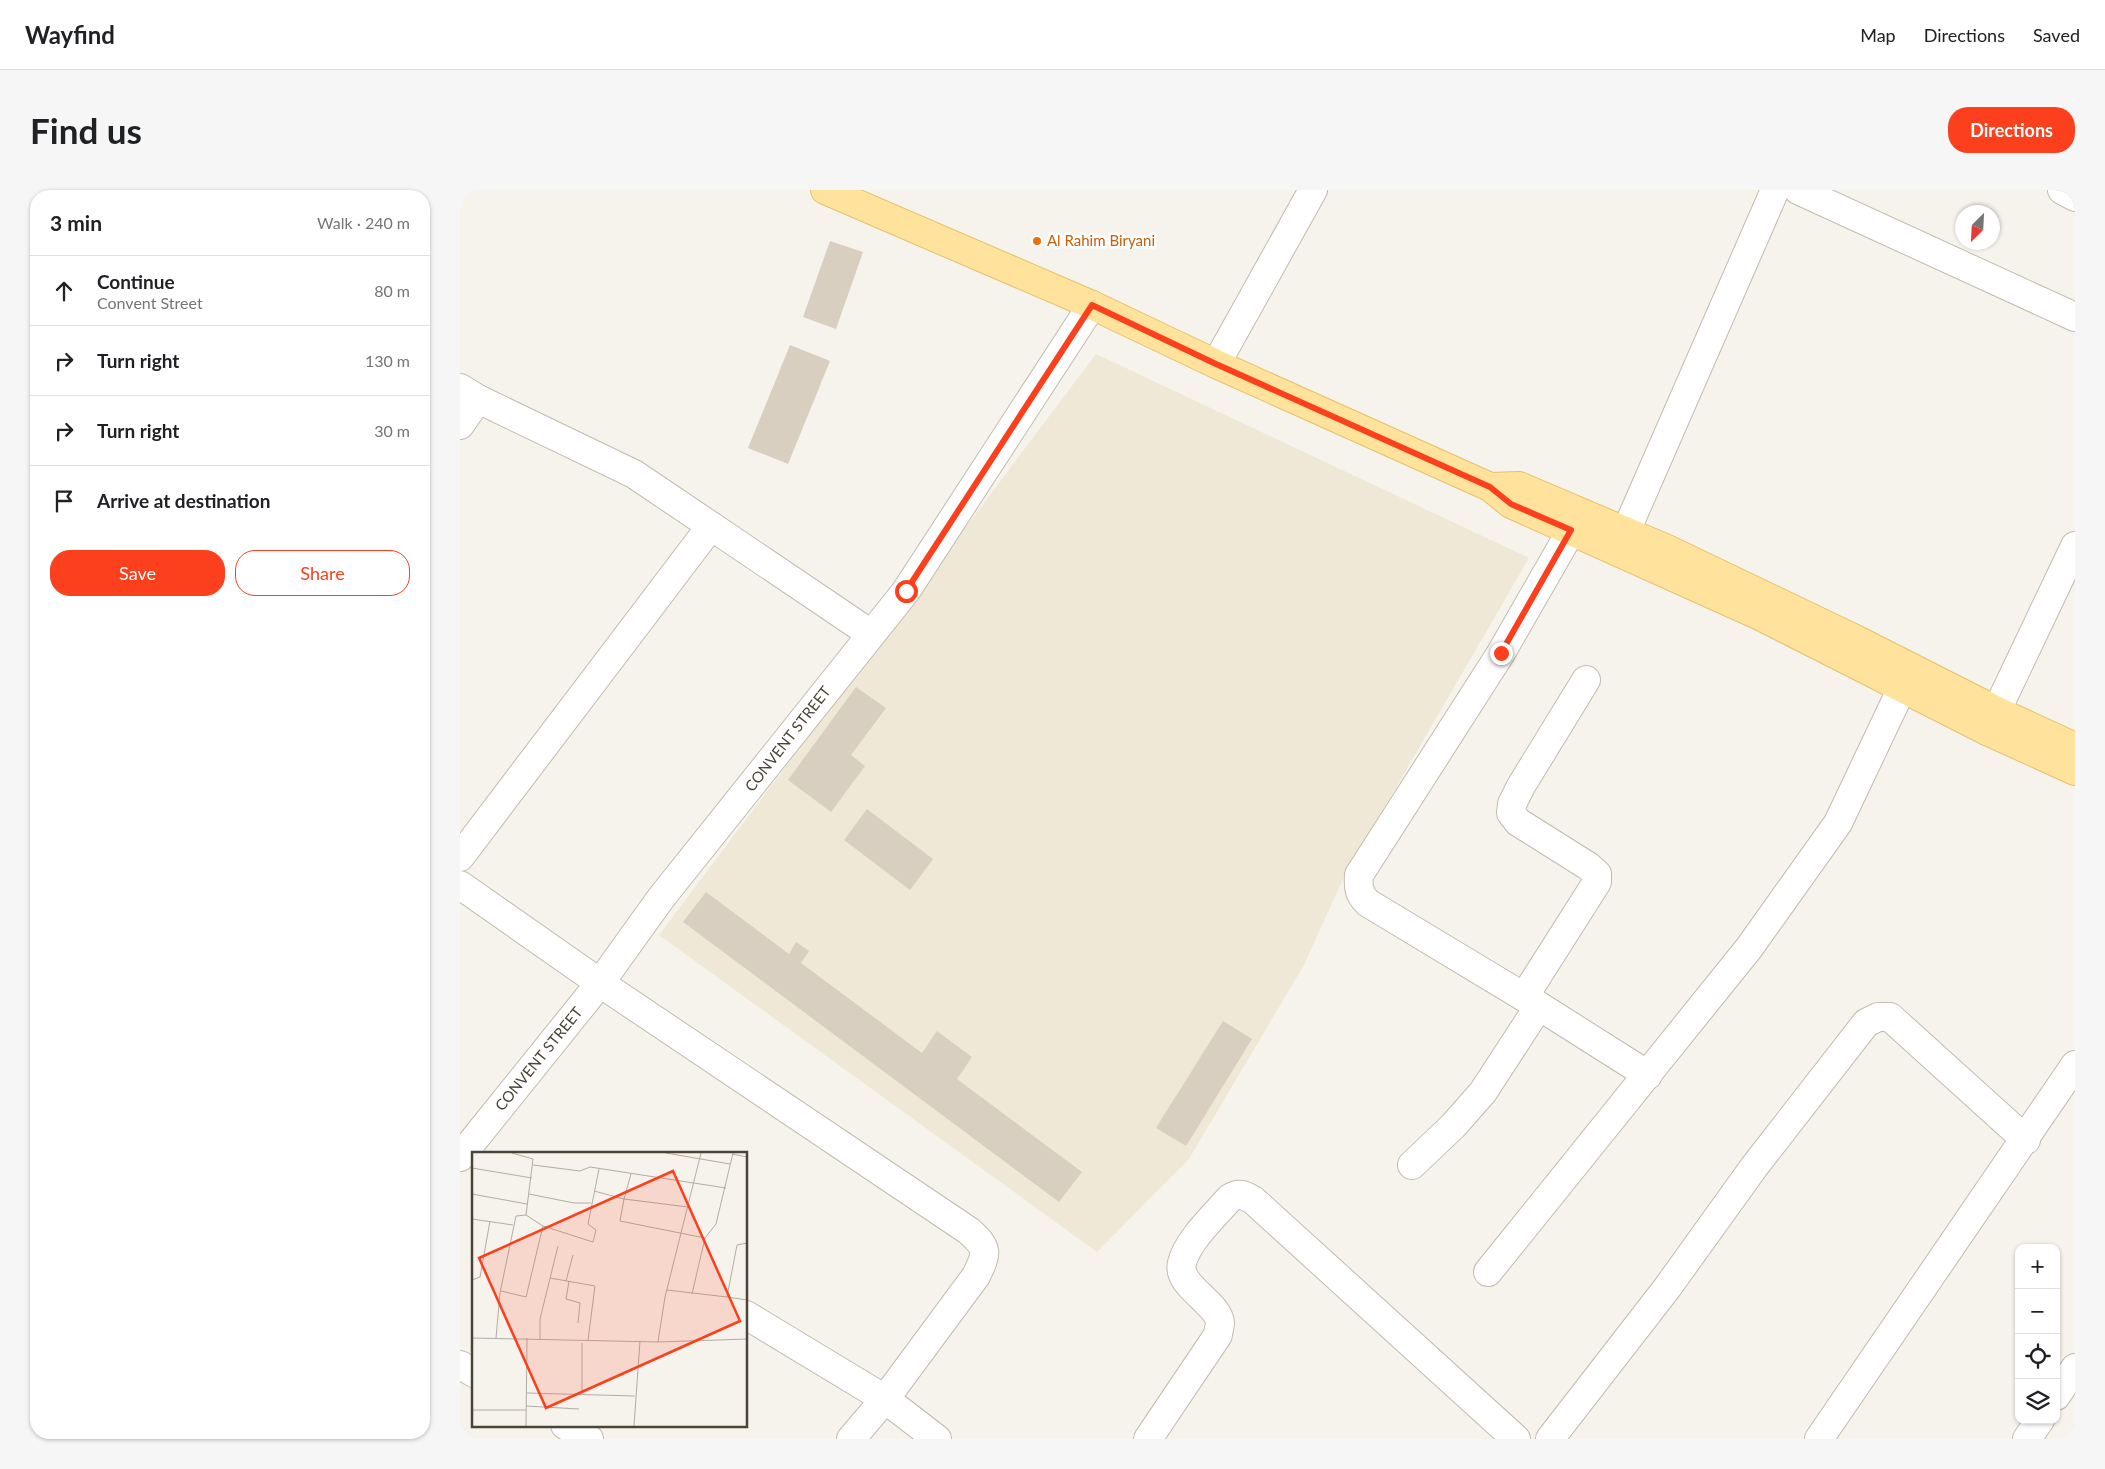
<!DOCTYPE html>
<html lang="en">
<head>
<meta charset="utf-8">
<style>
	:root { --surface:#fff; --page:#f6f6f6; --text:#202124; --muted:#757577; --line:#e0e0e0; --accent:#fc3f1d }
	body { margin:0; font-family:Lato,sans-serif; background:var(--page); color:var(--text) }
	.controls { position:absolute; right:15px; bottom:15px; display:grid; overflow:hidden; border-radius:10px; box-shadow:0 1px 4px #0004 }
	.controls button { width:45px; height:45px; display:grid; place-items:center; padding:0; border:0; border-bottom:1px solid var(--line); background:var(--surface); color:var(--text); font:25px sans-serif }
	.compass { position:absolute; left:1495px; top:15px; width:45px; height:45px; border-radius:50%; background:var(--surface); box-shadow:0 1px 4px #0004; rotate:204deg }
	.stop { position:absolute; width:15px; height:15px; margin:-11px; border:4px solid #fc3f1d; border-radius:50%; background:#fff }
	.stop.end { background:#fc3f1d; border-color:#fff; box-shadow:0 1px 5px #0008 }
	.list { margin:0; padding:0; list-style:none }
	h2 { display:flex; justify-content:space-between; align-items:center; height:65px; margin:0; padding:0 20px; font-size:21px }
	h2 small { font-size:16px; font-weight:400; color:var(--muted) }
	.list li { display:grid; grid-template-columns:32px 1fr auto; gap:15px; align-items:center; box-sizing:border-box; height:70px; padding:0 20px; border-top:1px solid var(--line) }
	.list b { display:block; font-size:19px; white-space:nowrap }
	.list p { margin:0; font-size:16px; white-space:nowrap; color:var(--muted) }
	.list em { font-size:16px; font-style:normal; color:var(--muted) }
	.actions { display:flex; gap:10px; padding:15px 20px }
	.actions a { flex:1; padding:11px 0; border:1px solid var(--accent); border-radius:20px; text-align:center; font-size:18px; color:var(--accent) }
	.actions .main { background:var(--accent); color:#fff }
	.icon { flex:none; width:28px; height:28px; fill:none; stroke:currentColor; stroke-width:2; stroke-linecap:round; stroke-linejoin:round }
	.map { position:relative; flex:none; width:1615px; height:1249px; overflow:hidden; border-radius:20px }
	header { display:flex; align-items:center; gap:30px; box-sizing:border-box; height:70px; padding:0 25px; background:var(--surface); border-bottom:1px solid var(--line) }
	header strong { font-size:24px }
	nav { display:flex; gap:28px; margin-inline-start:auto; font-size:18px }
	.intro { display:flex; align-items:center; justify-content:space-between; box-sizing:border-box; height:120px; padding:0 30px }
	h1 { margin:0; font-size:35px }
	.button { padding:12px 22px; border-radius:20px; background:var(--accent); color:#fff; font-size:18px; font-weight:700 }
	main { display:flex; gap:30px; padding:0 30px }
	aside { flex:1; background:var(--surface); border-radius:20px; box-shadow:0 1px 4px #0004 }
	.map>svg:first-child { display:block }
	.education { fill:#efe8d6 }
	.building { fill:#d8cfc1 }
	.lines { fill:none; stroke-linecap:round; stroke-linejoin:round }
	.minor-casing { stroke:#c2bbae; stroke-width:30 }
	.major-casing { stroke:#e6c16a; stroke-width:30 }
	.minor { stroke:#fff; stroke-width:28 }
	.major { stroke:#ffe39c; stroke-width:28 }
	.route { stroke:#fc3f1d; stroke-width:6 }
	.food-dot { fill:#e8710a; stroke:#fff; stroke-width:2 }
	.labels { text-anchor:middle; stroke-width:5; stroke-linejoin:round; paint-order:stroke }
	.food-label { font-size:15px; fill:#c56008; stroke:#fff; text-anchor:start }
	.street-label { font-size:15px; fill:#4b4439; stroke:#fff }
	.inset-road { fill:none; stroke:#b2ada4; stroke-width:1 }
	.view { fill:#fc3f1d; fill-opacity:0.15; stroke:#fc3f1d; stroke-width:2.5 }
	.inset-edge { fill:none; stroke:#4b4439; stroke-width:2.5 }
</style>
</head>
<body>
<header>
<strong>Wayfind</strong>
<nav><a>Map</a><a>Directions</a><a>Saved</a></nav>
</header>
<div class="intro"><h1>Find us</h1><a class="button">Directions</a></div>
<main>
<aside>
<h2>3 min<small>Walk · 240 m</small></h2>
<ul class="list">
<li><svg class="icon" aria-label="ahead" viewBox="0 0 24 24"><path d="M12 20V5M6 11l6-6 6 6"/></svg><div><b>Continue</b><p>Convent Street</p></div><em>80 m</em></li>
<li><svg class="icon" aria-label="right" viewBox="0 0 24 24"><path d="M7 20v-9h11M14 6l5 5-5 5"/></svg><div><b>Turn right</b></div><em>130 m</em></li>
<li><svg class="icon" aria-label="right" viewBox="0 0 24 24"><path d="M7 20v-9h11M14 6l5 5-5 5"/></svg><div><b>Turn right</b></div><em>30 m</em></li>
<li><svg class="icon" aria-label="arrive" viewBox="0 0 24 24"><path d="M6 21V4h12l-3 4 3 4H6"/></svg><div><b>Arrive at destination</b></div></li>
</ul>
<div class="actions"><a class="main">Save</a><a>Share</a></div>
</aside>
<div class="map">
<svg width="1615" height="1249" viewBox="0 0 1615 1249">
	<rect width="100%" height="100%" fill="#f6f3ec"/>
	<path class="education" d="M636,164L1069,368L884,687L844,775L729,969L637,1062L199,745Z"/>
	<g class="building">
		<path d="M370,51L403,62L376,139L343,127Z"/>
		<path d="M330,155L370,171L328,274L288,258Z"/>
		<path d="M396,497L426,518L391,565L405,576L371,622L328,590Z"/>
		<path d="M407,619L473,669L450,700L384,650Z"/>
		<path d="M246,702L329,764L336,752L349,761L341,773L462,863L477,841L512,867L497,889L622,982L599,1012L223,732Z"/>
		<path d="M763,831L792,849L726,956L696,938Z"/>
	</g>
	<g class="lines">
		<g class="minor-casing">
			<g id="minor">
				<path d="M1338,0L1615,127"/>
				<path d="M1602,0L1615,7"/>
				<path d="M756,174L853,0"/>
				<path d="M0,198L18,209L0,235"/>
				<path d="M18,209L174,284L411,444"/>
				<path d="M1111,341L1041,463L899,685C898,698 899,704 908,713L1079,816L1188,885"/>
				<path d="M1166,341L1315,0"/>
				<path d="M1527,541L1615,356"/>
				<path d="M0,667L251,336"/>
				<path d="M0,695L140,793L509,1041C529,1059 527,1063 516,1086L425,1209L286,1125"/>
				<path d="M1064,807L1137,692V684L1128,676L1058,632L1051,623L1052,614L1061,596L1126,490"/>
				<path d="M0,967L140,793L201,708L446,401L632,115"/>
				<path d="M952,975L993,936L1023,902L1079,816"/>
				<path d="M1028,1082L1289,758L1378,633L1442,498"/>
				<path d="M0,1175L14,1183"/>
				<path d="M1596,1206L1615,1178"/>
				<path d="M105,1235L129,1249"/>
				<path d="M391,1249L425,1209L477,1249"/>
				<path d="M688,1249L758,1145C758,1141 760,1137 760,1133C759,1113 716,1096 722,1073C727,1051 755,1025 770,1008C779,1002 784,1005 793,1010L1056,1249"/>
				<path d="M1090,1249L1207,1098L1294,977L1406,833L1418,827H1430L1566,950"/>
				<path d="M1359,1249L1615,875"/>
				<path d="M1567,1249L1580,1230"/>
			</g>
		</g>
		<g class="major-casing">
			<g id="major">
				<path d="M365,0L632,115L756,174L1030,297L1051,314L1300,426L1527,541L1615,581"/>
				<path d="M1030,297L1059,296L1207,359L1395,449L1537,521L1615,557"/>
			</g>
		</g>
		<use href="#minor" class="minor"/>
		<use href="#major" class="major"/>
	</g>
	<g class="lines">
		<path class="route" d="M446,401L632,115L756,174L1030,297L1051,314L1111,340L1041,463"/>
	</g>
	<circle class="food-dot" cx="577" cy="51" r="5"/>
	<g class="labels">
		<g class="food-label">
			<text x="587" y="56">Al Rahim Biryani</text>
		</g>
		<g class="street-label">
			<text transform="translate(328 549) rotate(-52)" y="5">CONVENT STREET</text>
			<text transform="translate(79 869) rotate(-51)" y="5">CONVENT STREET</text>
		</g>
	</g>
	<g transform="translate(12 962)">
		<rect width="275" height="275" fill="#f6f3ec"/>
		<path class="inset-road" d="M40,1L61,7L54,63M194,1L258,12M260,2L275,5M61,13L108,19L118,15L254,36M0,16L60,26M122,39L152,47L159,22M0,42L55,52M57,42L102,51H119M216,55L152,47L148,69L233,86M0,67L41,73M275,91L265,93L255,145L275,148M78,126L123,134L116,188M0,128L8,125L18,69M94,129L101,103M97,129L94,147L108,151L106,171M195,138L255,145M29,139L54,145L71,74M220,142L233,86L244,72L261,1M0,186L186,190L275,187M24,186L28,141L44,64L54,63L71,74L121,90L124,78L116,72L127,17M68,187V167L86,94M186,190L193,145L229,1M110,191V241M54,241L163,244M54,254L107,257M0,258H54M54,274L55,186M162,274L168,189"/>
		<path class="view" d="M201,19L268,169L74,256L7,106Z"/>
		<rect width="275" height="275" class="inset-edge"/>
	</g>
</svg>
<div class="controls">
<button>+</button>
<button>−</button>
<button><svg class="icon" aria-label="locate" viewBox="0 0 24 24"><circle cx="12" cy="12" r="6"/><path d="M12 2v4M12 18v4M2 12h4M18 12h4"/></svg></button>
<button><svg class="icon" aria-label="layers" viewBox="0 0 24 24"><path d="M12 4l9 5-9 5-9-5zM3 14l9 5 9-5"/></svg></button>
</div>
<svg class="compass" viewBox="-18 -18 36 36"><path d="M0-13l5 13h-10z" fill="#e53935"/><path d="M0 13l5-13h-10z" fill="#757577"/></svg>
<div class="stop" style="left:446px;top:401px"></div>
<div class="stop end" style="left:1041px;top:463px"></div>
</div>
</main>
</body>
</html>
